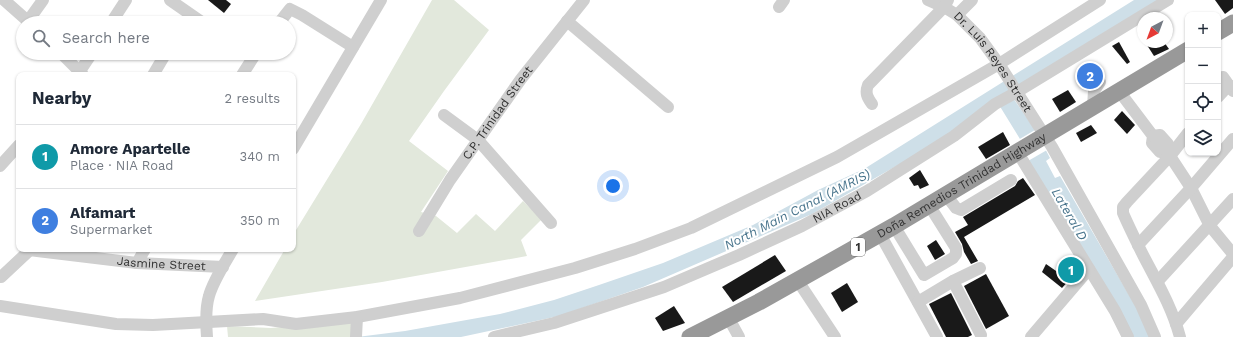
<!DOCTYPE html>
<html lang="en">
<head>
<meta charset="utf-8">
<style>
	:root { --surface:#fff; --page:#f6f6f7; --text:#1f2937; --muted:#747a83; --line:#e0e1e3; --accent:#0f766e }
	body { margin:0; font-family:"Work Sans",sans-serif; background:var(--page); color:var(--text) }
	.controls { position:absolute; right:12px; top:12px; display:grid; overflow:hidden; border-radius:8px; box-shadow:0 1px 3px #0004 }
	.controls button { width:36px; height:36px; display:grid; place-items:center; padding:0; border:0; border-bottom:1px solid var(--line); background:var(--surface); color:var(--text); font:20px sans-serif }
	.compass { position:absolute; left:1137px; top:12px; width:36px; height:36px; border-radius:50%; background:var(--surface); box-shadow:0 1px 3px #0004; rotate:221deg }
	.you { position:absolute; left:613px; top:186px; width:14px; height:14px; margin:-10px; border:3px solid #fff; border-radius:50%; background:#1a73e8; box-shadow:0 0 0 6px #1a73e833 }
	.badge { display:grid; place-items:center; width:26px; height:26px; border-radius:50%; background:var(--accent); color:#fff; font-size:13px; font-weight:700 }
	.pin { position:absolute; translate:-50% -50%; border:2px solid #fff; box-shadow:0 1px 4px #0006 }
	.list { margin:0; padding:0; list-style:none }
	h2 { display:flex; justify-content:space-between; align-items:center; height:52px; margin:0; padding:0 16px; font-size:17px }
	h2 small { font-size:13px; font-weight:400; color:var(--muted) }
	.list li { display:grid; grid-template-columns:26px 1fr auto; gap:12px; align-items:center; box-sizing:border-box; height:64px; padding:0 16px; border-top:1px solid var(--line) }
	.list b { display:block; font-size:15px; white-space:nowrap }
	.list p { margin:0; font-size:13px; white-space:nowrap; color:var(--muted) }
	.list em { font-size:13px; font-style:normal; color:var(--muted) }
	.icon { flex:none; width:22px; height:22px; fill:none; stroke:currentColor; stroke-width:2; stroke-linecap:round; stroke-linejoin:round }
	.map { position:relative; flex:none; width:1233px; height:337px; overflow:hidden }
	.search { position:absolute; background:var(--surface); box-shadow:0 1px 3px #0004; left:16px; top:16px; width:280px; height:44px; display:flex; align-items:center; gap:10px; box-sizing:border-box; padding:0 14px; border-radius:22px; color:var(--muted); font-size:15px }
	.panel { position:absolute; background:var(--surface); box-shadow:0 1px 3px #0004; left:16px; top:72px; width:280px; height:180px; border-radius:8px }
	.map>svg:first-child { display:block }
	.green { fill:#e2e8dc }
	.water { fill:#cedfe8 }
	.pier { fill:#fff }
	.building { fill:#191919 }
	.lines { fill:none; stroke-linecap:round; stroke-linejoin:round }
	.minor { stroke:#cfcfcf; stroke-width:12 }
	.highway { stroke:#999; stroke-width:17 }
	.labels { text-anchor:middle; stroke-width:4; stroke-linejoin:round; paint-order:stroke }
	.shield { fill:#fff; stroke:#707070; stroke-width:1 }
	.shield-label { font-size:11px; font-weight:bold; fill:#323232 }
	.street-label { font-size:12px; fill:#323232; stroke:#fff }
	.water-label { font-size:13px; font-style:italic; fill:#48748c; stroke:#fff }
</style>
</head>
<body>
<div class="map">
<svg width="1233" height="337" viewBox="0 0 1233 337">
	<rect width="100%" height="100%" fill="#fff"/>
	<g class="green">
		<path d="M432,0H454L489,30L444,91L409,141L448,171L421,212L436,216L457,233L476,214L495,231L523,201L542,219L521,240L527,256L382,282L255,301L285,249H293V235L361,124Z"/>
		<path d="M352,321V337H228L227,326L271,328Z"/>
	</g>
	<path class="water" d="M1134,0H1159L1011,95L1035,130L1050,158L1046,161L1055,178L1060,176L1136,307L1150,337H1132L1032,168L1023,144L996,100L935,144L812,214L643,287L559,316L461,337H357L405,331L500,314L554,300L599,285L663,263L753,225L818,190L864,169Z"/>
	<path class="pier" d="M1035,130L1047,150L1028,161L1018,140Z"/>
	<g class="building">
		<path d="M208,0H226L231,4L224,13Z"/>
		<path d="M1215,0H1233V8L1225,14Z"/>
		<path d="M1119,42L1130,62L1127,64L1112,46Z"/>
		<path d="M1145,42H1164L1169,49L1154,56Z"/>
		<path d="M1096,63L1102,75H1096L1088,86L1084,88L1077,73Z"/>
		<path d="M1068,90L1076,102L1060,112L1052,99Z"/>
		<path d="M1122,111L1135,125L1127,134L1114,120Z"/>
		<path d="M1091,125L1097,133L1081,142L1076,133Z"/>
		<path d="M1003,132L1010,145L986,159L978,147Z"/>
		<path d="M920,170L929,185L920,189L918,185L914,186L909,178Z"/>
		<path d="M1023,178L1035,195L964,237L978,261L971,264L964,252L962,244L955,232L968,225L963,217L1015,186L1018,181Z"/>
		<path d="M936,240L945,254L935,260L927,246Z"/>
		<path d="M775,255L786,271L733,302L722,287Z"/>
		<path d="M1072,256L1080,268L1062,288L1042,272L1046,264L1059,273Z"/>
		<path d="M986,274L1009,316L986,329L964,286Z"/>
		<path d="M847,283L858,302L842,312L831,293Z"/>
		<path d="M951,293L972,335L968,337H946L929,304Z"/>
		<path d="M674,306L685,323L663,331L655,318Z"/>
	</g>
	<g class="lines">
		<g class="minor">
			<path d="M4,0L30,23"/>
			<path d="M170,0L203,23"/>
			<path id="s1" d="M928,0L944,7L957,15L980,38L999,64L1052,147L1141,305L1155,337"/>
			<path d="M779,7L784,0"/>
			<path d="M957,15L972,0"/>
			<path d="M28,21L43,0"/>
			<path d="M567,21L668,107"/>
			<path d="M111,23L126,0"/>
			<path d="M279,23L290,9L302,15L353,47"/>
			<path d="M61,53L83,75"/>
			<path d="M80,71L92,53"/>
			<path d="M153,75L166,53"/>
			<path d="M242,75L256,53"/>
			<path d="M1223,77L1233,91"/>
			<path d="M1119,91L1153,136L1152,143L1160,152H1167L1170,156L1191,188L1210,226L1233,254"/>
			<path d="M1218,97L1229,85"/>
			<path d="M872,104C867,97 865,93 868,85L944,7L948,0"/>
			<path d="M1093,107L1094,91L1100,82"/>
			<path d="M444,115L478,140L551,223"/>
			<path d="M1153,136L1160,135L1168,144L1167,152"/>
			<path d="M293,149L381,0"/>
			<path d="M1018,153L1115,311L1128,337"/>
			<path d="M0,166L19,145"/>
			<path d="M946,195L956,208L961,210L1011,180"/>
			<path d="M894,226L924,275L953,258L956,254V248L929,205"/>
			<path id="s2" d="M419,231L450,180L521,79L584,0"/>
			<path d="M880,234L937,337"/>
			<path d="M1138,245L1191,188L1233,139"/>
			<path id="s3" d="M29,250L137,263L223,267"/>
			<path d="M137,263L145,249"/>
			<path d="M1,277L31,249"/>
			<path d="M798,281L835,337"/>
			<path d="M953,281L981,335"/>
			<path d="M1158,281L1233,199"/>
			<path d="M918,302L953,281L980,268"/>
			<path d="M0,306L116,324L153,325L263,319L296,324L357,317L460,298L575,268L635,249L691,228L837,157L999,64L1100,0"/>
			<path d="M728,317L739,337"/>
			<path d="M1176,324L1233,257"/>
			<path d="M207,337C206,324 205,309 209,296C213,281 225,263 233,249"/>
			<path d="M356,337L357,317"/>
			<path id="s4" d="M494,337L554,323L664,287L739,255L802,226L867,191L954,136L995,104L1017,92L1168,0"/>
			<path d="M1031,337L1089,269"/>
			<path d="M1180,337C1172,307 1157,282 1143,255C1136,241 1129,227 1123,213V207L1127,202L1170,156L1188,133"/>
		</g>
		<g class="highway">
			<path d="M1218,32L1233,23"/>
			<path id="s5" d="M690,337L759,302L894,226L1188,50"/>
		</g>
	</g>
	<g class="labels">
		<rect class="shield" x="851" y="238" width="14" height="18" rx="3"/>
		<g class="shield-label">
			<text x="858" y="251">1</text>
		</g>
		<g class="street-label">
			<text dy="4" stroke="none"><textPath href="#s1" startOffset="92">Dr. Luis Reyes Street</textPath></text>
			<text dy="4" stroke="none"><textPath href="#s2" startOffset="142">C.P. Trinidad Street</textPath></text>
			<text dy="4" stroke="none"><textPath href="#s5" startOffset="311">Doña Remedios Trinidad Highway</textPath></text>
			<text dy="4" stroke="none"><textPath href="#s4" startOffset="368">NIA Road</textPath></text>
			<text dy="4" stroke="none"><textPath href="#s3" startOffset="133">Jasmine Street</textPath></text>
		</g>
		<g class="water-label">
			<text transform="translate(797 209) rotate(-27)" y="5">North Main Canal (AMRIS)</text>
			<text transform="translate(1070 214) rotate(60)" y="5">Lateral D</text>
		</g>
	</g>
</svg>
<div class="controls">
<button>+</button>
<button>−</button>
<button><svg class="icon" aria-label="locate" viewBox="0 0 24 24"><circle cx="12" cy="12" r="6"/><path d="M12 2v4M12 18v4M2 12h4M18 12h4"/></svg></button>
<button><svg class="icon" aria-label="layers" viewBox="0 0 24 24"><path d="M12 4l9 5-9 5-9-5zM3 14l9 5 9-5"/></svg></button>
</div>
<svg class="compass" viewBox="-18 -18 36 36"><path d="M0-13l5 13h-10z" fill="#e53935"/><path d="M0 13l5-13h-10z" fill="#747a83"/></svg>
<div class="you"></div>
<div class="pin badge" style="left:1071px;top:270px;background:#0f9aa8">1</div>
<div class="pin badge" style="left:1090px;top:76px;background:#3f7fe0">2</div>
<div class="search"><svg class="icon" aria-label="search" viewBox="0 0 24 24"><circle cx="10" cy="10" r="6"/><path d="M15 15l6 6"/></svg>Search here</div>
<section class="panel">
<h2>Nearby<small>2 results</small></h2>
<ul class="list">
<li><span class="badge" style="background:#0f9aa8">1</span><div><b>Amore Apartelle</b><p>Place · NIA Road</p></div><em>340 m</em></li>
<li><span class="badge" style="background:#3f7fe0">2</span><div><b>Alfamart</b><p>Supermarket</p></div><em>350 m</em></li>
</ul>
</section>
</div>
</body>
</html>
